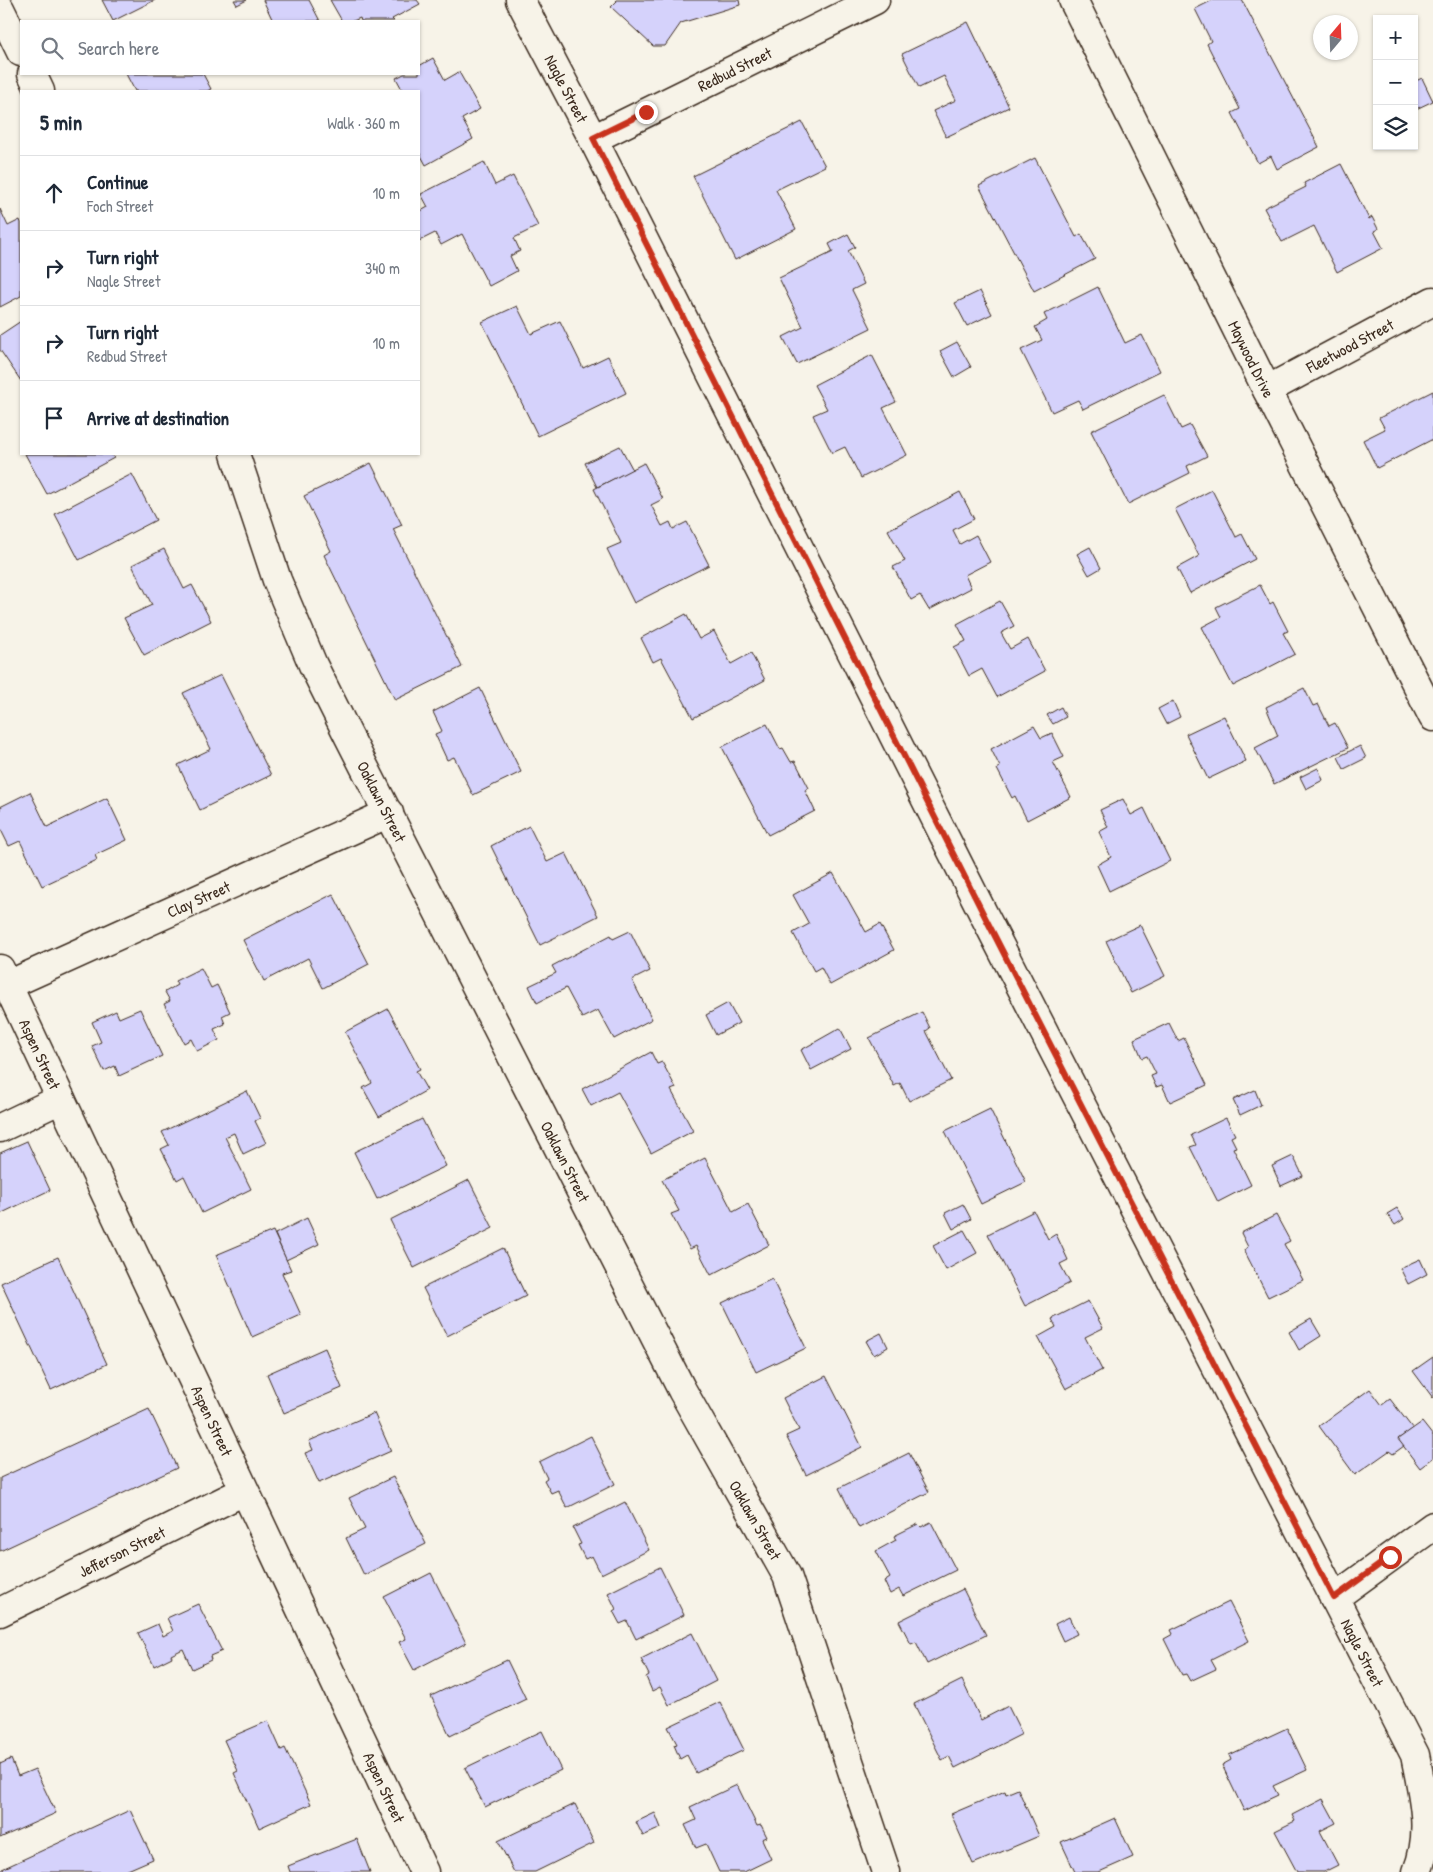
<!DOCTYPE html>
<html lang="en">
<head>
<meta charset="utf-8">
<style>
	:root { --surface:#fff; --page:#f2f2f3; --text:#1f2937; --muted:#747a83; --line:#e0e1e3 }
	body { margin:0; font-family:"Patrick Hand",sans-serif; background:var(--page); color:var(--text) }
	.controls { position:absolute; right:15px; top:15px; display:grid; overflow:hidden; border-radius:0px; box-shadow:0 1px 4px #0004 }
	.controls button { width:45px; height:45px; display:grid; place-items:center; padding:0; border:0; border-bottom:1px solid var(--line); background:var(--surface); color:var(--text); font:25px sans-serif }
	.compass { position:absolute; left:1313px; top:15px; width:45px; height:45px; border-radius:50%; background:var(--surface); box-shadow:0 1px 4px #0004; rotate:19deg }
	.stop { position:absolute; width:15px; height:15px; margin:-11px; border:4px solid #c8321e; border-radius:50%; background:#fff }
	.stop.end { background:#c8321e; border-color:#fff; box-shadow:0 1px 5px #0008 }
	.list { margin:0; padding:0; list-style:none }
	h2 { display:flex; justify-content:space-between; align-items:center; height:65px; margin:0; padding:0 20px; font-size:21px }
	h2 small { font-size:16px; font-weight:400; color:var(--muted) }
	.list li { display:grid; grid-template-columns:32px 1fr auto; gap:15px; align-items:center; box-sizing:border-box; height:75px; padding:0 20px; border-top:1px solid var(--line) }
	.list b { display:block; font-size:19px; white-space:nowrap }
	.list p { margin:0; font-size:16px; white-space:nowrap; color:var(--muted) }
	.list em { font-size:16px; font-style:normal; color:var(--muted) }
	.icon { flex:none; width:28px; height:28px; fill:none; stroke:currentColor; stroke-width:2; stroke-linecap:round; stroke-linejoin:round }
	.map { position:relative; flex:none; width:1433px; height:1872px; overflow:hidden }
	.search { position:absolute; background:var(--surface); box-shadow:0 1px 4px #0004; left:20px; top:20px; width:400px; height:55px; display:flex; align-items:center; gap:12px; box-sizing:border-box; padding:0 18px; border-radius:0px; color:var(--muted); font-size:19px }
	.panel { position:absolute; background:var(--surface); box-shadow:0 1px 4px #0004; left:20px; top:90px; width:400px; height:365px; border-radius:0px }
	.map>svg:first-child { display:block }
	.building { fill:#d5d2fb; stroke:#3b2a1e }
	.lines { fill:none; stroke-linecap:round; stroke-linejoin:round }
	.street-casing { stroke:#3b2a1e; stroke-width:31 }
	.street { stroke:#f7f3e8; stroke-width:28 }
	.route { stroke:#c8321e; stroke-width:6 }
	.labels { text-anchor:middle; stroke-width:4; stroke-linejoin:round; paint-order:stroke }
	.street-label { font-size:16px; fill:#3b2a1e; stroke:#f7f3e8 }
</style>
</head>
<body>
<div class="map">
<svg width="1433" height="1872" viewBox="0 0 1433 1872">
	<rect width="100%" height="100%" fill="#f7f3e8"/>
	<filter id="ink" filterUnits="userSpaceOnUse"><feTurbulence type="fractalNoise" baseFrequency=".02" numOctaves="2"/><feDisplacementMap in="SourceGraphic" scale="10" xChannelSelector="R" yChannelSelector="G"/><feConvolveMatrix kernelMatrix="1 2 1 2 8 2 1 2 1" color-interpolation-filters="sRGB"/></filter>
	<g filter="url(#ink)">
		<g class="building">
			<path d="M102,0H155L113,21Z"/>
			<path d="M234,0H247L237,5Z"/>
			<path d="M263,0H309L320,21H273Z"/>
			<path d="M330,0H417L420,4L392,19L394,21H361L360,18L353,21H342Z"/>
			<path d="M616,0H739L740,5L681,23L665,46H653L611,7L617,1Z"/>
			<path d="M1213,0H1242L1319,147L1277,169L1271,156L1258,163L1232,113L1240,109L1207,44L1211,41L1195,9Z"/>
			<path d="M968,22L1009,107L946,137L933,111L956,100L944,76L919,88L902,54Z"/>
			<path d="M433,58L445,80L459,72L480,109L462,119L473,139L426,165L419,152V91H403L396,78L404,74H419V66Z"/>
			<path d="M126,74H203L211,89L207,91H135Z"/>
			<path d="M1422,78L1433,101L1414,110V82Z"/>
			<path d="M802,122L825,166L776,190L796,229L735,260L693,176Z"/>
			<path d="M1035,158L1076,237L1081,234L1095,259L1034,291L979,186Z"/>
			<path d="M484,162L495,185L513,176L538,226L514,238L520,251L510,256L517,271L489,286L462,234L441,245L435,233L419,241V212L428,207L421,194Z"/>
			<path d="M1341,164L1369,219L1372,217L1378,229L1374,231L1383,248L1337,272L1314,226L1282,242L1264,208L1306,187L1304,183Z"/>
			<path d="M0,209L8,226L20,220L21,223V296L0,307Z"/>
			<path d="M848,234L855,247L848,251L864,284L852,290L871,328L797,364L783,337L803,327L779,278L833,252L829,244Z"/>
			<path d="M1098,287L1125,343L1142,335L1160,371L1083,409L1078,400L1052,412L1021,350L1042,340L1035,327L1047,320L1044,314Z"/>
			<path d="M980,291L992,314L967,326L955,303Z"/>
			<path d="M517,306L531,334L560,321L583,368L608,356L626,393L538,436L482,322Z"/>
			<path d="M21,321V381L0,350V335Z"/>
			<path d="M957,342L971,367L954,377L940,351Z"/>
			<path d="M872,355L896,402L883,408L907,455L861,478L845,447L832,453L813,415L827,409L814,385Z"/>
			<path d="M1433,391V439L1377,468L1363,440L1385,429L1379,418Z"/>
			<path d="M1164,395L1181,429L1190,425L1207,456L1187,466L1190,473L1128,504L1091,431Z"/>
			<path d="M620,446L633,470L597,487L585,463Z"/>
			<path d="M25,454H111L114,458L47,494Z"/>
			<path d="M371,463L402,525L393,529L462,667L395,700L324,555L331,551L304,496Z"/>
			<path d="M644,463L663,499L651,505L662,526L670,522L673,529L687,522L709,565L634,603L607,549L621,543L594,489Z"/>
			<path d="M132,474L156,520L79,560L55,514Z"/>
			<path d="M1212,490L1236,537L1242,534L1255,559L1190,593L1177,568L1199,556L1175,509Z"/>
			<path d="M960,492L974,519L953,530L960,544L976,535L990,562L965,575L971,588L929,610L920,595L911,600L893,567L905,561L888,530Z"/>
			<path d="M1090,547L1101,568L1089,575L1077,554Z"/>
			<path d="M164,549L184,589L192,585L211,621L144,655L124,618L152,605L132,565Z"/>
			<path d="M1260,585L1270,604L1273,602L1288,631L1283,633L1295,654L1233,686L1202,627L1221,617L1216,607Z"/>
			<path d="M1000,601L1014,626L1001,633L1010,649L1028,639L1045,671L997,697L982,669L969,676L954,647L966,641L957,624Z"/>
			<path d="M686,614L699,639L714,631L731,664L751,653L765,680L693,718L661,658L653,662L641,638Z"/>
			<path d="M221,675L271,775L200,810L178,765L211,749L183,693Z"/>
			<path d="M480,688L521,772L473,795L454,757L447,760L435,734L442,731L433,712Z"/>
			<path d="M1304,688L1313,706L1318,704L1329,726L1335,723L1348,748L1274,784L1255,748L1278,736L1266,707Z"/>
			<path d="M1173,701L1180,717L1166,724L1158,709Z"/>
			<path d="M1061,707L1066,717L1053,724L1047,715Z"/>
			<path d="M1224,716L1246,761L1208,779L1186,734Z"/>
			<path d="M767,724L780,749L783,748L791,762L795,761L809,788L805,790L815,811L768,835L722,747Z"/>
			<path d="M1034,726L1041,738L1052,733L1064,757L1053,762L1071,797L1027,820L1015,796L1012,798L997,769L1000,767L991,749Z"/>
			<path d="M1360,746L1366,758L1344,769L1338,757Z"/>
			<path d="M1318,768L1323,780L1306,789L1300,777Z"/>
			<path d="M30,792L47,827L107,798L127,840L95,855L97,860L42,886L20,841L9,846L0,828V807Z"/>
			<path d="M1123,799L1131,815L1144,808L1170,861L1109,891L1097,865L1111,857L1099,832L1108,827L1100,810Z"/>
			<path d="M529,826L547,862L566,853L598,916L540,945L491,846Z"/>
			<path d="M833,873L866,932L880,924L894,950L830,985L821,967L814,971L793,933L809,924L793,895Z"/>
			<path d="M333,894L369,964L323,988L308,958L264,981L243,940Z"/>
			<path d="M1140,925L1165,976L1131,993L1106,941Z"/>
			<path d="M630,931L650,971L632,980L652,1019L614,1039L598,1010L582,1018L566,988L537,1003L529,986L556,973L552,966L611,935L613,939Z"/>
			<path d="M201,968L211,988L217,985L230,1012L222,1016L225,1024L214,1029L219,1040L197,1051L191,1039L184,1043L164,1004L170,1001L165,992L177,985L175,981Z"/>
			<path d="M728,1003L739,1023L716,1035L706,1015Z"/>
			<path d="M140,1009L162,1056L119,1076L115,1066L104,1071L92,1046L101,1042L92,1022L116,1011L119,1018Z"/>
			<path d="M388,1009L420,1069L416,1071L427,1090L379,1117L363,1088L372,1083L345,1032Z"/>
			<path d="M922,1012L930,1028L926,1031L951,1080L909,1101L900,1083L894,1086L869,1038Z"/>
			<path d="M1169,1023L1178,1041L1184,1038L1207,1085L1170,1102L1162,1085L1156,1087L1151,1076L1156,1074L1147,1056L1142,1058L1134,1039Z"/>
			<path d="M840,1028L851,1049L811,1070L801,1050Z"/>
			<path d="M651,1052L657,1064L662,1062L676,1088L671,1090L693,1131L651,1153L618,1092L591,1106L582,1089Z"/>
			<path d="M1255,1090L1261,1105L1240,1115L1233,1100Z"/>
			<path d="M247,1091L260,1118L255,1121L266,1143L243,1154L234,1133L225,1137L251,1189L202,1213L184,1176L177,1180L161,1149L169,1145L162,1132Z"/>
			<path d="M990,1109L1026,1182L981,1204L945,1131Z"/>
			<path d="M1226,1118L1235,1135L1231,1137L1236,1147L1233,1148L1251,1185L1218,1202L1190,1147L1196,1145L1191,1135Z"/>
			<path d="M422,1119L446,1166L377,1199L354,1152Z"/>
			<path d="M27,1141L50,1190L0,1214V1153Z"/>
			<path d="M1293,1156L1303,1176L1281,1186L1272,1166Z"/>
			<path d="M705,1158L733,1212L748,1204L769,1245L711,1275L696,1246L690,1249L671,1214L679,1211L662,1180Z"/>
			<path d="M469,1180L493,1228L414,1268L390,1220Z"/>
			<path d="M963,1204L971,1219L953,1229L945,1213Z"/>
			<path d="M1397,1208L1404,1219L1395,1225L1387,1214Z"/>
			<path d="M1034,1211L1048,1239L1056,1234L1068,1260L1060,1264L1070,1283L1025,1306L988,1234Z"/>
			<path d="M1276,1215L1290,1241L1284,1244L1303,1280L1268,1297L1244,1250L1248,1247L1241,1233Z"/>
			<path d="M307,1218L319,1244L286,1260L275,1234Z"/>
			<path d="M964,1230L977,1253L946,1270L933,1246Z"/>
			<path d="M273,1231L291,1270L282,1273L301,1315L252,1337L216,1255Z"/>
			<path d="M503,1248L526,1296L447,1336L423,1288Z"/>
			<path d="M58,1257L107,1364L51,1390L1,1283Z"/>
			<path d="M1420,1259L1427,1274L1408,1284L1400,1268Z"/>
			<path d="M772,1279L806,1348L756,1372L722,1303Z"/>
			<path d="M1088,1301L1103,1328L1085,1337L1102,1370L1066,1389L1038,1337L1056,1327L1052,1319Z"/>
			<path d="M1311,1319L1321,1336L1299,1350L1289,1332Z"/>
			<path d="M881,1333L888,1347L874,1355L866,1341Z"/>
			<path d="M325,1348L342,1388L284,1413L267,1374Z"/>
			<path d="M1433,1357V1398L1413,1371Z"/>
			<path d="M826,1376L862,1447L806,1475L786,1436L799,1430L783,1398Z"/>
			<path d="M1370,1389L1382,1405L1390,1399L1413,1429L1398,1439L1404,1446L1393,1454L1389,1451L1355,1475L1319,1426Z"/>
			<path d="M149,1409L177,1468L0,1551V1478Z"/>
			<path d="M374,1413L391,1451L319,1483L305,1453L313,1450L309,1441Z"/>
			<path d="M1422,1422L1433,1436V1458L1420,1468L1398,1439Z"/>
			<path d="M591,1436L615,1484L567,1508L558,1490L551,1493L544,1480L547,1478L539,1462Z"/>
			<path d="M909,1453L929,1492L859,1528L839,1488Z"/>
			<path d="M393,1477L426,1544L364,1575L346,1538L365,1529L349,1498Z"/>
			<path d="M625,1502L649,1550L601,1574L592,1556L585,1559L578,1545L581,1544L573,1528Z"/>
			<path d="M931,1522L956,1570L903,1596L899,1589L890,1594L884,1581L890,1577L876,1551L896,1540L894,1536L918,1524L921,1527Z"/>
			<path d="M660,1567L684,1615L636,1639L627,1621L620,1624L613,1611L616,1609L608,1593Z"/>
			<path d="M431,1573L466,1643L414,1670L399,1642L406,1639L384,1597Z"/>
			<path d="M963,1589L986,1635L927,1664L916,1642L911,1644L899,1621Z"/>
			<path d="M1229,1602L1249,1641L1211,1660L1216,1669L1190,1681L1186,1674L1182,1675L1164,1639L1173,1634L1171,1630Z"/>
			<path d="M198,1604L222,1651L210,1656L211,1660L192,1669L183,1649L171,1655L172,1657L154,1666L138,1633L158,1624L163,1636L173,1631L167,1618Z"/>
			<path d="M1069,1617L1077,1634L1063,1641L1055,1624Z"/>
			<path d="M692,1633L716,1681L669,1705L660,1687L652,1691L646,1677L649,1675L641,1659Z"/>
			<path d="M507,1660L526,1699L450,1736L431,1696Z"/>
			<path d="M962,1680L981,1720L1008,1706L1022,1734L955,1768L949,1756L942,1760L914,1704Z"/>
			<path d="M720,1702L744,1750L696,1773L687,1755L680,1759L674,1745L677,1744L668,1727Z"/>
			<path d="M268,1721L281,1750L285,1748L311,1804L259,1828L234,1773L238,1771L224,1740Z"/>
			<path d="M1287,1728L1307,1770L1273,1786L1278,1795L1244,1811L1222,1765L1231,1760L1229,1755Z"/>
			<path d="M542,1731L561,1770L485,1807L465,1768Z"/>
			<path d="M11,1759L18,1776L35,1769L56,1813L0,1838V1764Z"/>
			<path d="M737,1785L757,1826L761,1825L767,1837L762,1839L771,1859L744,1872H719L706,1844L696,1848L685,1825L696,1820L690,1807Z"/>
			<path d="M1018,1789L1039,1836L973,1864L951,1814L1005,1791L1006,1794Z"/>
			<path d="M1323,1799L1336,1823L1320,1831L1338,1865L1324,1872H1297L1275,1831L1295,1821L1292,1815Z"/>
			<path d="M575,1804L594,1843L535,1872H514L498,1841Z"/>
			<path d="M130,1810L153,1859L123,1872H0V1870Z"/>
			<path d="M655,1813L661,1828L643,1836L636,1822Z"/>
			<path d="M1115,1818L1133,1857L1099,1872H1075L1061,1842Z"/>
			<path d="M357,1839L370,1872H290L288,1866Z"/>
		</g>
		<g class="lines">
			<g class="street-casing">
				<g id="street">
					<path id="s1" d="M520,0L593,139L983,913L1415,1755C1423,1796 1433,1832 1417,1872"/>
					<path id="s2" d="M1073,0L1267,390L1433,717"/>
					<path d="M0,9L21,52"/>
					<path d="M32,74L40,91"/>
					<path id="s3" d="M593,139L875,0"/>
					<path id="s4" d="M1267,390L1433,301"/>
					<path id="s5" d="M235,454L277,580L313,665L348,735L682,1390L787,1576L886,1872"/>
					<path id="s6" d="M0,969L424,1872"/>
					<path id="s7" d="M8,985L389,813"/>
					<path d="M0,1128L61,1099"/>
					<path d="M1334,1598L1433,1526"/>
					<path id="s8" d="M0,1612L244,1491"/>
				</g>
			</g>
			<use href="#street" class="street"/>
		</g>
	</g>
	<g class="lines" filter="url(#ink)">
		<path class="route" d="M646,112L593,138L983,913L1334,1598L1390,1557"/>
	</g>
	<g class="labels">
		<g class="street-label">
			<text dy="6" stroke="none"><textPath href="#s3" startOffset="158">Redbud Street</textPath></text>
			<text dy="6" stroke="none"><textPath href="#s1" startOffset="100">Nagle Street</textPath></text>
			<text dy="6" stroke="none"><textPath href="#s4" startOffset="94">Fleetwood Street</textPath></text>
			<text dy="6" stroke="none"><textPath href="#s2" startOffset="401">Maywood Drive</textPath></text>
			<text dy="6" stroke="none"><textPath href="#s5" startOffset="378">Oaklawn Street</textPath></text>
			<text dy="6" stroke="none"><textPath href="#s7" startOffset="209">Clay Street</textPath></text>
			<text dy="6" stroke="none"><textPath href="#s6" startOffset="94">Aspen Street</textPath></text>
			<text dy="6" stroke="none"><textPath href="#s5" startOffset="782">Oaklawn Street</textPath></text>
			<text dy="6" stroke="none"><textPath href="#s6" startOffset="499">Aspen Street</textPath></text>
			<text dy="6" stroke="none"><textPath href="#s5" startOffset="1188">Oaklawn Street</textPath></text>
			<text dy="6" stroke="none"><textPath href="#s8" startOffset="136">Jefferson Street</textPath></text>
			<text dy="6" stroke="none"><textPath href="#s1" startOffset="1855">Nagle Street</textPath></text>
			<text dy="6" stroke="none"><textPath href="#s6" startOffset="904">Aspen Street</textPath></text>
		</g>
	</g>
</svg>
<div class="controls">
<button>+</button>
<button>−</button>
<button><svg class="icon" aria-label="layers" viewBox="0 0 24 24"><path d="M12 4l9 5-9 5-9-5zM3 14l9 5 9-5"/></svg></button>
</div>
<svg class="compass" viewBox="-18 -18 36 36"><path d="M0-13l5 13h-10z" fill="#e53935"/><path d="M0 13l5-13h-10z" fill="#747a83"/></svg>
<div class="stop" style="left:1390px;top:1557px"></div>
<div class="stop end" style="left:646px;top:112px"></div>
<div class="search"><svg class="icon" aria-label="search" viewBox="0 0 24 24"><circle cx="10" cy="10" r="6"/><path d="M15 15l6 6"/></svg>Search here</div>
<section class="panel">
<h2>5 min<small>Walk · 360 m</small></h2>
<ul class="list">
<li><svg class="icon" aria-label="ahead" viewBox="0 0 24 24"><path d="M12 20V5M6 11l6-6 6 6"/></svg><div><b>Continue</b><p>Foch Street</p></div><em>10 m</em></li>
<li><svg class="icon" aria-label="right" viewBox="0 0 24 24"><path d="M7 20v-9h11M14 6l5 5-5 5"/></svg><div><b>Turn right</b><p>Nagle Street</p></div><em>340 m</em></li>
<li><svg class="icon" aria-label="right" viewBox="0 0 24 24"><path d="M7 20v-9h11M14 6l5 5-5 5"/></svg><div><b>Turn right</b><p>Redbud Street</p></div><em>10 m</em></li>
<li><svg class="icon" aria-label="arrive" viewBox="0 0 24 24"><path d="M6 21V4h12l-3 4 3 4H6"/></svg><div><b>Arrive at destination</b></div></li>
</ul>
</section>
</div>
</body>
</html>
